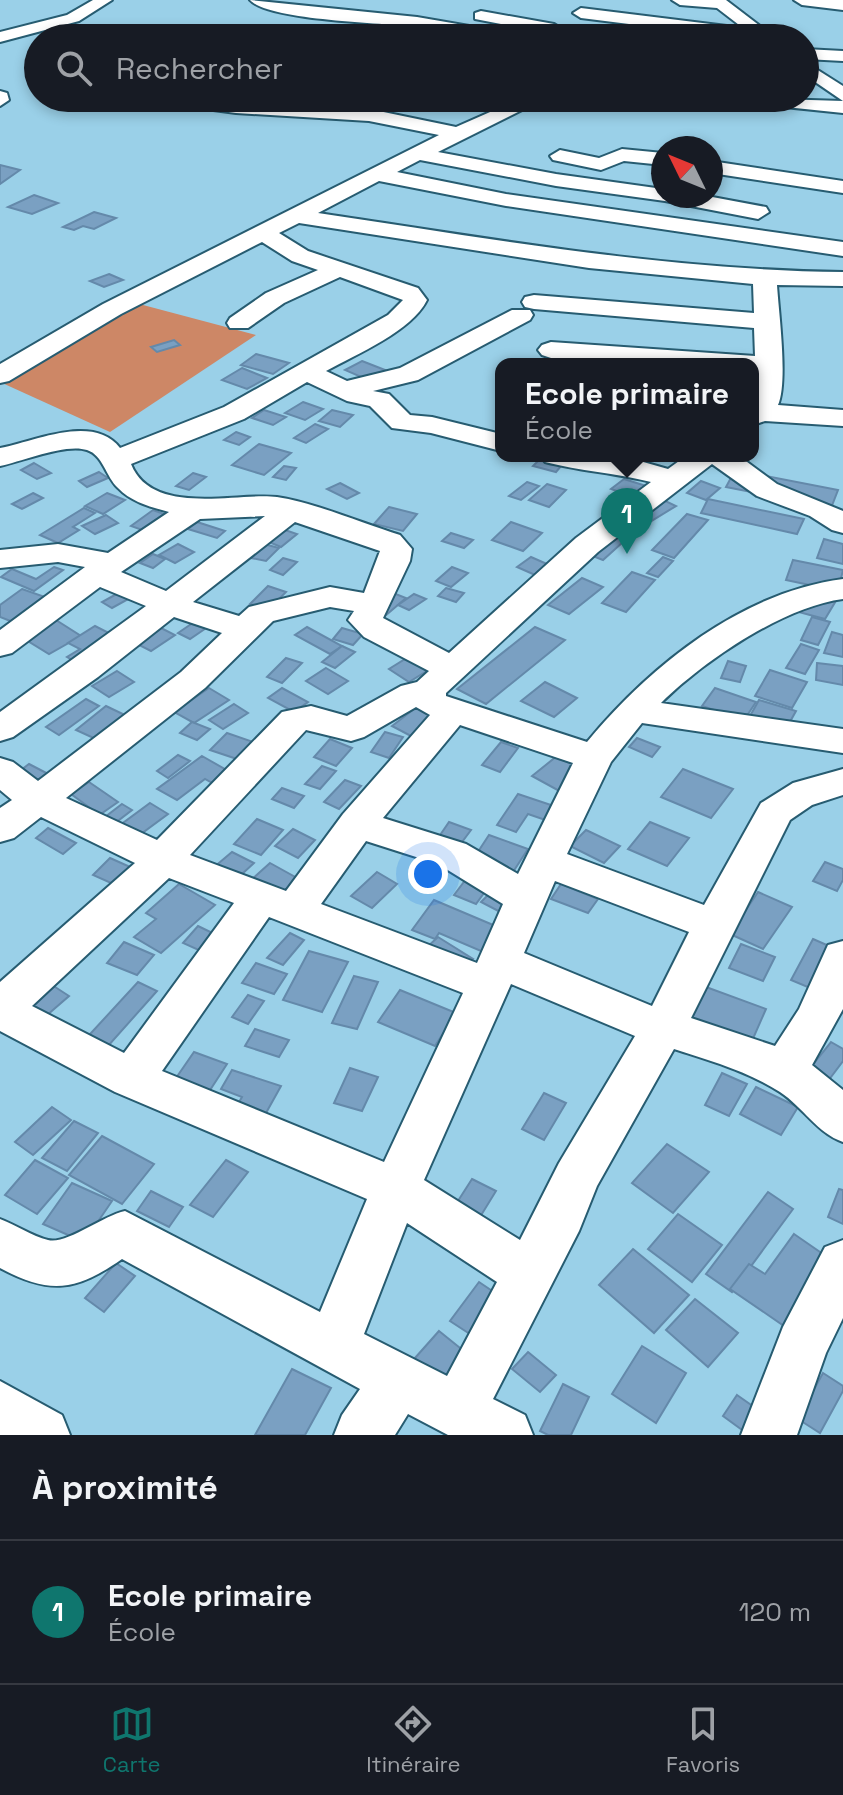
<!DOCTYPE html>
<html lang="fr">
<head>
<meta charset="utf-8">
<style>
	:root { --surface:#171b24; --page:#242831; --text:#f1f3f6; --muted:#9ea1a6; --line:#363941; --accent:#0f766e }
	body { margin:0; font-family:"Space Grotesk",sans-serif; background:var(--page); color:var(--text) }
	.compass { position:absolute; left:651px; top:136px; width:72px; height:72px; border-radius:50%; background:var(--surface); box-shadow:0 4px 12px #0003; rotate:313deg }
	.you { position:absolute; left:428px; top:874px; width:28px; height:28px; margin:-20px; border:6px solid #fff; border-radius:50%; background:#1a73e8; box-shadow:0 0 0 12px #1a73e833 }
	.badge { display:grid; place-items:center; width:52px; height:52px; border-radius:50%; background:var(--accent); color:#fff; font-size:26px; font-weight:700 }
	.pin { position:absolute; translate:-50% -66px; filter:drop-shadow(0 2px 4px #0008) }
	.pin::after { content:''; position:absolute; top:42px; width:28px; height:24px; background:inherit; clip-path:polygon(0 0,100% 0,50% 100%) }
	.popup { position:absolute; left:495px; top:358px; width:264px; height:104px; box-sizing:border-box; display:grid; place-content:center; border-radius:16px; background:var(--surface); filter:drop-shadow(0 2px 6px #0005); font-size:26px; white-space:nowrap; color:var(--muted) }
	.popup b { font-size:30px; color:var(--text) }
	.popup::after { content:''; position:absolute; left:50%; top:100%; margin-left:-16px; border:16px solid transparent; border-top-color:var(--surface) }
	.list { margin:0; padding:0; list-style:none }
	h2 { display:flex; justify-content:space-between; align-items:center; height:104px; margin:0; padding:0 32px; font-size:34px }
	h2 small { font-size:26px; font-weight:400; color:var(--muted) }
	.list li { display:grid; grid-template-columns:52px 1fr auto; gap:24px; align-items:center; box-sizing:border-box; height:144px; padding:0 32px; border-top:2px solid var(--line) }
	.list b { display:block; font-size:30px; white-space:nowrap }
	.list p { margin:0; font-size:26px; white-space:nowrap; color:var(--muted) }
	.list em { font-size:26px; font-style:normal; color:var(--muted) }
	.icon { flex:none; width:44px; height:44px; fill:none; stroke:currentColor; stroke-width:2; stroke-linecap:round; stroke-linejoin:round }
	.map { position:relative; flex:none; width:843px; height:1435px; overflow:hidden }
	.search { position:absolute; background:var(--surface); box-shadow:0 4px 12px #0003; left:24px; right:24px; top:24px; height:88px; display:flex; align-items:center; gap:20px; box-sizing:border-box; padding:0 28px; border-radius:44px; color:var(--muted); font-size:30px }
	.sheet { height:248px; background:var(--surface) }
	nav { display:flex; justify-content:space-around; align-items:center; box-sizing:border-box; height:112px; border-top:2px solid var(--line); background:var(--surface); font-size:22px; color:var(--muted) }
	nav a { display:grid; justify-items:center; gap:4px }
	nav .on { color:var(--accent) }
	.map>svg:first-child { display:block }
	.green { fill:#cd8766 }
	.building { fill:#7aa0c2; stroke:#6489aa; stroke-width:2 }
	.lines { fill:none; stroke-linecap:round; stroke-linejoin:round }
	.minor-casing { stroke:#275c71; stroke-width:4 }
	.minor { fill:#fff; fill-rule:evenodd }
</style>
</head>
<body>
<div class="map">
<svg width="843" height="1435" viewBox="0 0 843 1435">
	<rect width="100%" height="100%" fill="#9ad0e8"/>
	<path class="green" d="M128,301L256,335L110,432L0,382Z"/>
	<g class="building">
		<path d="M0,165L20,170L0,184Z"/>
		<path d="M34,195L58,203L32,214L8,207Z"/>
		<path d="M94,212L116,218L94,229L83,226L74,230L63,227Z"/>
		<path d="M109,274L123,280L104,287L90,281Z"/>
		<path d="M174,340L180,345L157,352L151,347Z"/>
		<path d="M256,354L289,363L273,374L241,365Z"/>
		<path d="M362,361L385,370L368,380L345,370Z"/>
		<path d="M242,368L267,378L247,389L222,380Z"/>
		<path d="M303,402L323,409L305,420L285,413Z"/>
		<path d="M264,410L286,417L273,425L252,418Z"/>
		<path d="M332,410L353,415L340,427L319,421Z"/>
		<path d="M315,424L328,429L306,443L294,438Z"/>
		<path d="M236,432L250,437L239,445L224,440Z"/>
		<path d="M259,444L291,453L264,475L232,465Z"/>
		<path d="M539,460L561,466L556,472L533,466Z"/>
		<path d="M34,463L51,473L37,479L21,470Z"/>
		<path d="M284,466L296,468L286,480L273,477Z"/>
		<path d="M735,470L838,490L831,508L726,487Z"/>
		<path d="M99,472L108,478L87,487L79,481Z"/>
		<path d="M193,473L206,477L189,490L176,486Z"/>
		<path d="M624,479L646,486L633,497L611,489Z"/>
		<path d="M701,481L720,488L706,500L687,493Z"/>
		<path d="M527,482L539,486L521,500L509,496Z"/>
		<path d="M340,483L359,493L347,499L327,489Z"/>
		<path d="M547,484L566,490L549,507L529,500Z"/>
		<path d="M33,493L43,498L22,509L12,504Z"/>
		<path d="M107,493L125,500L103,514L85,506Z"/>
		<path d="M659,498L676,506L635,531L618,523Z"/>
		<path d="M708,499L804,519L797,534L701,513Z"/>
		<path d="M389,507L417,514L403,531L374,524Z"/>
		<path d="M84,508L95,513L73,527L79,530L58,543L40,535Z"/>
		<path d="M153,510L164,514L142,530L131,526Z"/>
		<path d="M687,514L708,520L674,558L652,550Z"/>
		<path d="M106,515L118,523L95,534L82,526Z"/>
		<path d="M197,522L225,531L217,538L188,529Z"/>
		<path d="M511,522L542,533L523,551L492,540Z"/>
		<path d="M615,527L633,533L603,560L585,553Z"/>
		<path d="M285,530L297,534L281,547L269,542Z"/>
		<path d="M451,533L473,540L464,548L442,541Z"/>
		<path d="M824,539L843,544V564L817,558Z"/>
		<path d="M178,544L194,552L175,563L159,555Z"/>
		<path d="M264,544L279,548L266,561L251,558Z"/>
		<path d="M153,554L165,559L153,568L140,563Z"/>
		<path d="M531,557L556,568L542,578L517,567Z"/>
		<path d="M663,557L673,561L658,577L647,573Z"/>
		<path d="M283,558L297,562L283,575L270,570Z"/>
		<path d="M793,560L843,570L838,591L786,580Z"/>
		<path d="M54,567L63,570L34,591L1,577L12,569L36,579Z"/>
		<path d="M452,567L468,573L451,587L436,581Z"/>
		<path d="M632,572L655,580L626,612L602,603Z"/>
		<path d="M582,578L603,587L569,614L548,605Z"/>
		<path d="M807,585L840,594L825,619L791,610Z"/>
		<path d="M268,586L286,592L269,609L250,604Z"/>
		<path d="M446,588L464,593L456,602L438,596Z"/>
		<path d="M22,589L45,597L13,622L0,617V605Z"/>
		<path d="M122,591L132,597L112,608L102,602Z"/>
		<path d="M388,591L406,598L378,622Z"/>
		<path d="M414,594L426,599L409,610L398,605Z"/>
		<path d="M203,616L215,622L190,639L178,633Z"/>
		<path d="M812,617L830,622L818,645L801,640Z"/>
		<path d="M56,620L81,636L49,654L23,638Z"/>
		<path d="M95,626L111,634L86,668L67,657L80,649L68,643Z"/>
		<path d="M307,627L342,646L330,654L295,635Z"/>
		<path d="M535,627L565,640L486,704L457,689Z"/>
		<path d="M161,628L175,635L151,651L137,644Z"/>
		<path d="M342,628L363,634L353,645L333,639Z"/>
		<path d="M832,632L843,635V657L824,653Z"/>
		<path d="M801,644L819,650L805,674L786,668Z"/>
		<path d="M342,646L355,652L335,668L322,662Z"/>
		<path d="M410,656L430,669L409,682L389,669Z"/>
		<path d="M286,658L302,663L282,683L267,677Z"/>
		<path d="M728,661L746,666L740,682L721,678Z"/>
		<path d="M817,663L843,666V685L816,680Z"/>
		<path d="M326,668L348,681L328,694L306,681Z"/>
		<path d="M770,670L807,682L792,708L755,696Z"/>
		<path d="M117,671L134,682L109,697L92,686Z"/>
		<path d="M545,682L577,698L554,717L521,701Z"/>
		<path d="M209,688L229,700L194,723L174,712Z"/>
		<path d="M282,688L308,702L294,712L268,698Z"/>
		<path d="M715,688L756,702L744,720L702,706Z"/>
		<path d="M86,699L99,706L59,735L46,727Z"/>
		<path d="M759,700L796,711L782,736L745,725Z"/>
		<path d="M234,704L248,713L223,729L209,720Z"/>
		<path d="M106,706L127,716L98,740L76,730Z"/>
		<path d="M418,706L453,724L428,745L392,726Z"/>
		<path d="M192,722L210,729L197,740L180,733Z"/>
		<path d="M385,732L403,737L389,758L371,752Z"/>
		<path d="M227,733L259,744L243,761L210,750Z"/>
		<path d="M637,738L660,747L652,757L629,747Z"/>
		<path d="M330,739L352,748L336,766L314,757Z"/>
		<path d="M501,742L518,748L500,772L482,765Z"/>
		<path d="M178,755L190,761L168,778L157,771Z"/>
		<path d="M202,756L244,780L228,792L205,779L177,800L157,789Z"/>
		<path d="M557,756L588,772L563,793L532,776Z"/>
		<path d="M29,764L56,778L28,801L0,786Z"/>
		<path d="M322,766L336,771L320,789L305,784Z"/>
		<path d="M683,769L733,789L711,818L661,797Z"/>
		<path d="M345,780L361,786L339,809L324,802Z"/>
		<path d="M89,782L118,802L85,825L75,818L90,808L71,794Z"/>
		<path d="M282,788L304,796L294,808L272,799Z"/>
		<path d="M518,794L569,811L560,825L528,814L516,832L497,825Z"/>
		<path d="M150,803L168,814L126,845L108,834Z"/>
		<path d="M122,804L132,810L106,830L96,824Z"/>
		<path d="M257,819L283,830L261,855L234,844Z"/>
		<path d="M449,822L471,830L453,854L432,847Z"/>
		<path d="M650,822L689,838L667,866L628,849Z"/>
		<path d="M48,828L76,843L63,854L36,838Z"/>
		<path d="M293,829L315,840L298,858L275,846Z"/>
		<path d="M586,830L620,846L604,863L570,846Z"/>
		<path d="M489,835L528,849L511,875L472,861Z"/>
		<path d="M432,850L450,857L429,885L411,878Z"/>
		<path d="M232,852L254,863L229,886L207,873Z"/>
		<path d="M110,858L146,874L129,891L93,875Z"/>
		<path d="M825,862L843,869V880L837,891L813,881Z"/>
		<path d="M270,863L306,883L277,910L240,890Z"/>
		<path d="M476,866L497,875L476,904L454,895Z"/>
		<path d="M377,872L397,884L372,908L351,896Z"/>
		<path d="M179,884L215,905L161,953L134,937L156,919L146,913Z"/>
		<path d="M561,884L598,899L588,913L551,899Z"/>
		<path d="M495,888L523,903L510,917L481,902Z"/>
		<path d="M758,892L792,907L763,949L730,934Z"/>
		<path d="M434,900L505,930L488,954L439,933L435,939L412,930Z"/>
		<path d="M198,926L227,940L212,956L183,943Z"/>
		<path d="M290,933L304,940L283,965L267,958Z"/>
		<path d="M438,937L473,959L448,982L413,960Z"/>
		<path d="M813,939L843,952L822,993L791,980Z"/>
		<path d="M124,942L154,955L137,975L107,963Z"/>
		<path d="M741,944L775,957L763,981L729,968Z"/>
		<path d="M309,951L348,962L322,1012L283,1000Z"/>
		<path d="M256,963L287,974L274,994L242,983Z"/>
		<path d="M354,976L378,982L357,1029L332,1023Z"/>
		<path d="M138,982L157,991L100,1055L80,1045Z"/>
		<path d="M52,985L69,996L38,1023L22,1012Z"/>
		<path d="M706,987L766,1009L748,1050L687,1027Z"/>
		<path d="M400,990L456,1013L435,1046L378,1022Z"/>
		<path d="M248,995L264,1001L248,1024L232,1017Z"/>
		<path d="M255,1029L289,1040L279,1057L245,1046Z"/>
		<path d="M831,1042L843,1049V1061L825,1085L806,1073Z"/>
		<path d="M194,1052L227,1064L199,1107L165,1094Z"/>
		<path d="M350,1068L378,1077L362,1111L334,1103Z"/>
		<path d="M232,1070L281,1086L256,1131L228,1121L242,1097L221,1089Z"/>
		<path d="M722,1073L747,1084L729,1116L705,1105Z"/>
		<path d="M756,1087L798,1107L781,1135L740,1114Z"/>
		<path d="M544,1093L566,1103L544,1140L522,1129Z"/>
		<path d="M52,1107L71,1120L33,1155L15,1142Z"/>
		<path d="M74,1121L98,1133L67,1171L42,1158Z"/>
		<path d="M102,1136L154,1164L122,1204L69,1175Z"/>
		<path d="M667,1144L709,1172L673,1213L632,1183Z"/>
		<path d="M35,1160L68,1178L37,1214L5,1195Z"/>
		<path d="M226,1160L248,1172L213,1217L190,1205Z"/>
		<path d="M472,1179L496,1191L472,1230L447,1218Z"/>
		<path d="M72,1183L112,1201L84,1242L43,1224Z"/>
		<path d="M839,1189L843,1190V1224L828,1217Z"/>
		<path d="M151,1191L183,1207L169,1227L137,1211Z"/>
		<path d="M768,1192L793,1209L732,1292L706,1274Z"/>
		<path d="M678,1214L722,1245L692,1282L648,1249Z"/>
		<path d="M794,1234L833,1261L787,1328L730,1289L749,1264L765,1274Z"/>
		<path d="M633,1249L689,1295L654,1333L599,1285Z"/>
		<path d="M116,1263L135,1276L104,1312L85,1298Z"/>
		<path d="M479,1282L507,1301L479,1340L450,1321Z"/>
		<path d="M695,1299L738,1333L708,1367L666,1330Z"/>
		<path d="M439,1331L480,1364L446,1401L407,1367Z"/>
		<path d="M642,1346L686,1373L656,1423L612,1394Z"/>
		<path d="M528,1352L556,1375L540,1392L512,1369Z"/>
		<path d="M292,1369L331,1388L305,1435H255Z"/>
		<path d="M823,1373L843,1386V1391L820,1433L798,1419Z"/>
		<path d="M563,1384L589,1397L571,1435H548L540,1431Z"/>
		<path d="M737,1395L774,1421L764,1435H749L723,1416Z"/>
	</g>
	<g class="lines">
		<g class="minor-casing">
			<g id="minor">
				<path d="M93,0H112L79,21L0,42V32L67,15Z"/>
				<path d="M250,0L417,17L510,33L518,38C484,38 453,32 420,27C387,23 269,21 250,0Z"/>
				<path d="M672,0H726L773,36L741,38L581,18L573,13L581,8L743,28L717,8L680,5Z"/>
				<path d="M794,0H843V10L802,5Z"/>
				<path d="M481,11L554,24L562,29L554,34L475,19V13Z"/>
				<path d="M805,49L843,51V61L805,59Z"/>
				<path d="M805,62L843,86V101L805,75Z"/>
				<path d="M0,91L7,93L9,100L0,106Z"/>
				<path d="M175,98L369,109L456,127L522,98H546L438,152L556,174L663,189V196H707L766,207L769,212L758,219L665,201L556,186L420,160L397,172L506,194L843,242V256L506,206L379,181L318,213C493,239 666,270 843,272V286L777,285C779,315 788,382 778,405L843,410V426L765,421L753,425L756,395L753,364H642L551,358L542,355L538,350L542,345L551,342L755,356L754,328L534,309L525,307L522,302L525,297L534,295L754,313L753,284L589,268L299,223L279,233L308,251L418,288L427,300C412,331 357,354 326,371L347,381L400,368L512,310H530L533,315L530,320L418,380L373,391L389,394L410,415L432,417L501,434V451L431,433L392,428L370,406L347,401L307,382L244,419L131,464C152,517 237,492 277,497C312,502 365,524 400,535L412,549L410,561L383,618L449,653L576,538L651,482C615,473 580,471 545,462L541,456H622L668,469L686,456H739L777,484L843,511V533L832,530L810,516L757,496L712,464L598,552L446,693V696L587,742C651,665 742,592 843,579V599C783,607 705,660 661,703L843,729V753L642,723L611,762L567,854L704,905L761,803L793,783L843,769V795L812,805L790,820L691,1018L775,1046L799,1009L828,945L843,941V1009L812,1065L843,1090V1142C817,1133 803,1107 780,1092C747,1071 711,1061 674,1049L597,1186L579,1231L493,1399L525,1415L533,1435H448L408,1414L395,1435H334L342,1415L360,1389L122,1259C76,1291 50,1295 0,1268V1219C16,1225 32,1236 48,1240C66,1245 102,1216 125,1211L320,1312L367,1199L115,1092L0,1031V982L135,863L41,817L14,838L0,842V808L12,800L0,790V758L13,762L38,781L181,672L222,633L174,617L98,677L13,737L0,741V712L146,606L100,587L12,653L0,656V630L85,567L58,562L0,568V550L58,544L108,553L169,512C151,507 131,502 118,488C106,477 103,455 87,450C66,443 23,461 0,466V448C34,442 93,413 120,448L224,407L388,315L403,300L340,277L284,303L248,328H230L227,323L230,318L266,293L318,270L292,261L262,242L121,314L9,381L0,383V364L103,304L439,135L369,121L236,113L183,106L176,104ZM265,516L166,591L121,572L200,519ZM295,522L380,551L364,593L330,587L249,607L239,616L193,602ZM330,607L354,611L348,620L364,637L429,671L417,682L401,686L347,716L311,706L282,712L157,840L66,798L205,688L273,621ZM416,707L430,715L343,814L286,891L190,855L306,730L351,741L364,737ZM460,725L573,763L518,874L466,844L383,818ZM366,841L438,864L503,904L477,963L321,904ZM169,878L234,903L124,1053L32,1006ZM555,881L689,932L652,1006L524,953ZM269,917L463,993L384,1162L162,1071ZM511,984L635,1036L559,1163L520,1240L424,1180ZM407,1223L497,1282L447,1376L364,1334Z"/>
				<path d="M747,98L843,101V113L756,104Z"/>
				<path d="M622,149L663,153V165L624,161L601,170L553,160L550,156L560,150L599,158Z"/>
				<path d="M711,161L843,181V193L711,173Z"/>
				<path d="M843,1240V1318L826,1353L797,1435H741L783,1327L825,1247Z"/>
				<path d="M0,1381L62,1415L70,1435H0Z"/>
			</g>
		</g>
		<use href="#minor" class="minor"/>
	</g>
</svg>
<svg class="compass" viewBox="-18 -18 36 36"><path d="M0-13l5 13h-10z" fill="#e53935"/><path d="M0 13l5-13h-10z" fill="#9ea1a6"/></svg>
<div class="you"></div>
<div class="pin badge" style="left:627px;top:554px">1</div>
<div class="popup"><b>Ecole primaire</b>École</div>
<div class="search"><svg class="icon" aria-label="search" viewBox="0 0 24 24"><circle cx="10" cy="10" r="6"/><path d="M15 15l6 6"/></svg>Rechercher</div>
</div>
<section class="sheet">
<h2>À proximité<small></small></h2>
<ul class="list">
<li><span class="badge">1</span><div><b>Ecole primaire</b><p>École</p></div><em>120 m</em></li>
</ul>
</section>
<nav>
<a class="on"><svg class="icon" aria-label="map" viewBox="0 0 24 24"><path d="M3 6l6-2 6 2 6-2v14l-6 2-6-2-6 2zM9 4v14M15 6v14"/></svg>Carte</a>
<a><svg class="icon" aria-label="directions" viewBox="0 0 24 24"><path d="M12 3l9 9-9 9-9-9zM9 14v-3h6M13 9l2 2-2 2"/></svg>Itinéraire</a>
<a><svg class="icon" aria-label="saved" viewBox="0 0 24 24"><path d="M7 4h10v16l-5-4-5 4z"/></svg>Favoris</a>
</nav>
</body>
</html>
